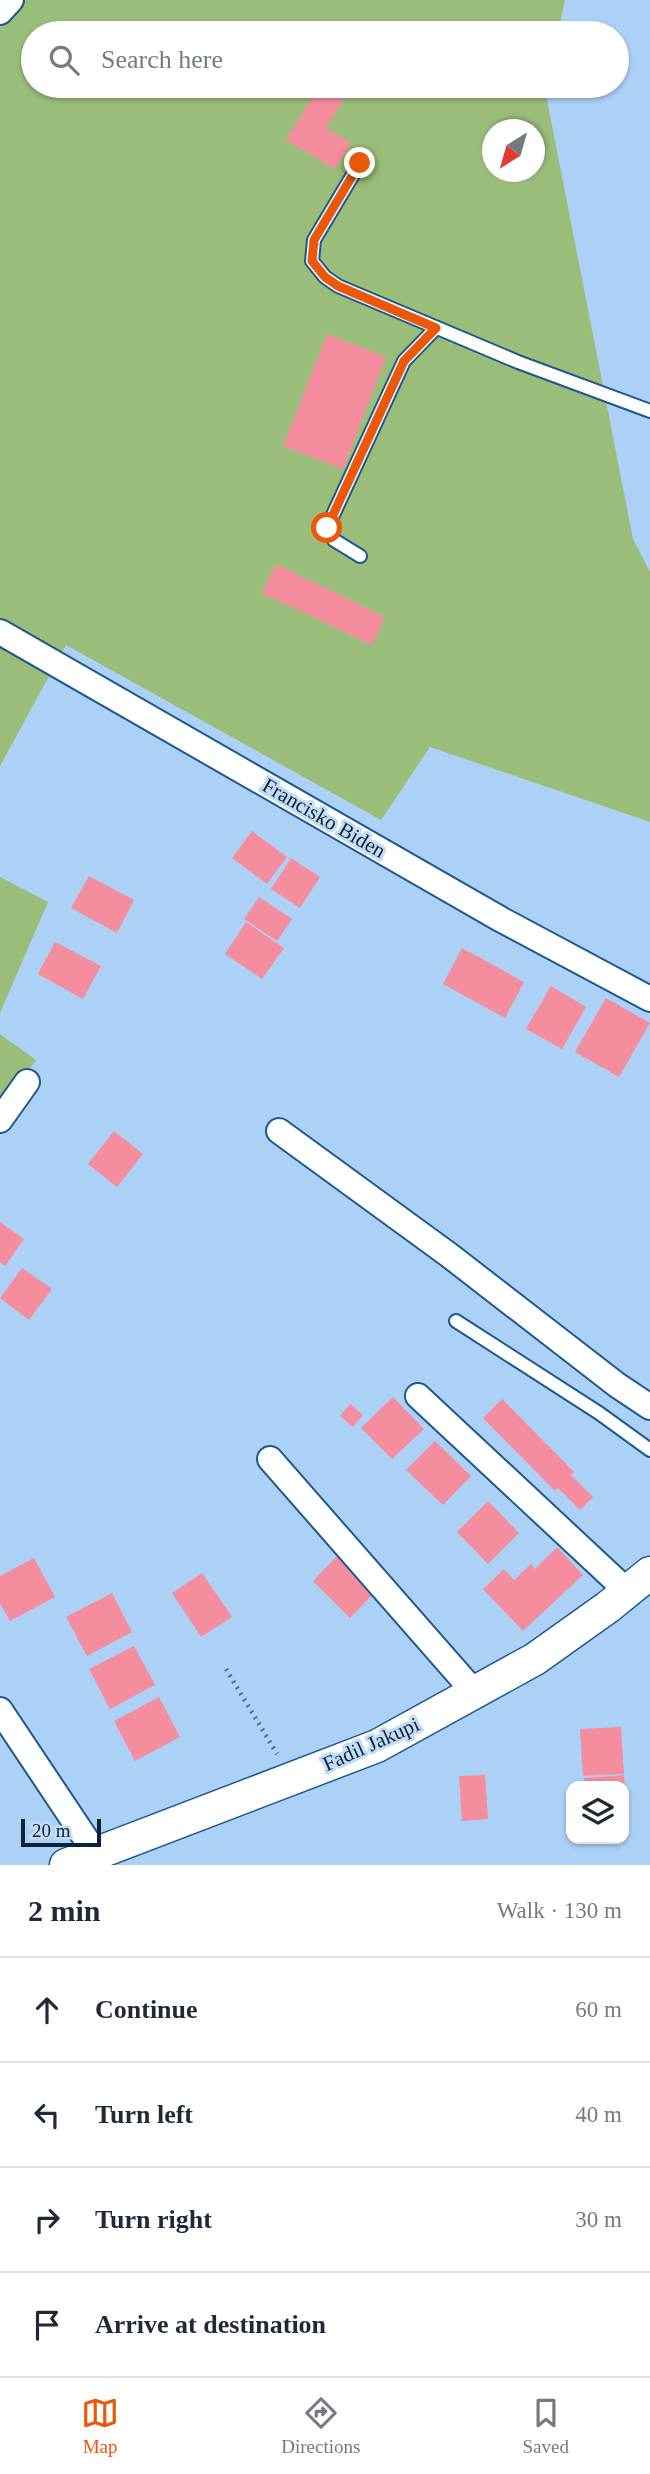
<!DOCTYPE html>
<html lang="en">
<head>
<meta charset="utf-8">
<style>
	:root { --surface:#fff; --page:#f6f6f7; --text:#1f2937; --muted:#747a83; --line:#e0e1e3; --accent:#ea580c }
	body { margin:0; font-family:"Times New Roman",serif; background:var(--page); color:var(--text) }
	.controls { position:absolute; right:21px; bottom:21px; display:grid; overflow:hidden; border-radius:14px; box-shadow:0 2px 5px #0004 }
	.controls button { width:63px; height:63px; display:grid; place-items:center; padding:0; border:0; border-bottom:2px solid var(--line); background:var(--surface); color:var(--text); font:35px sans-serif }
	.compass { position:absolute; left:482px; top:119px; width:63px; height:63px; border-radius:50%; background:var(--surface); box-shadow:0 2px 5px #0004; rotate:217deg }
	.scale { position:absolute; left:21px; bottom:18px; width:80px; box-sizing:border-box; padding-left:7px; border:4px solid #0b233a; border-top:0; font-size:19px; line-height:24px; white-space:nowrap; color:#0b233a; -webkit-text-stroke:5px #c5dcf6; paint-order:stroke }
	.stop { position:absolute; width:21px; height:21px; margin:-16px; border:5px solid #ea580c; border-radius:50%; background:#fff }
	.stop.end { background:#ea580c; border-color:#fff; box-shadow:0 2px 7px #0008 }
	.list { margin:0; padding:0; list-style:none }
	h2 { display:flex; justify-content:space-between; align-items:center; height:91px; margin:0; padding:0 28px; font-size:30px }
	h2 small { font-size:23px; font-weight:400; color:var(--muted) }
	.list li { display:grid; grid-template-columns:46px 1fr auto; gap:21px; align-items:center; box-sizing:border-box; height:105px; padding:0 28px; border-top:2px solid var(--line) }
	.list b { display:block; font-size:26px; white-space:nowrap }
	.list em { font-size:23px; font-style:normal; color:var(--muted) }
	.icon { flex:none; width:38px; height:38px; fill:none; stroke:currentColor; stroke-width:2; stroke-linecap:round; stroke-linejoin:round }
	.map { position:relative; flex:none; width:650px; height:1865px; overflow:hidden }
	.search { position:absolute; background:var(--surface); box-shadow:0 2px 5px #0004; left:21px; right:21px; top:21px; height:77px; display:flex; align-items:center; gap:18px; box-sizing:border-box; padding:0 24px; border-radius:38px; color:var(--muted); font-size:26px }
	.sheet { height:511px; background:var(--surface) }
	nav { display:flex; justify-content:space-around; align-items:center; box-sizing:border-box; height:98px; border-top:2px solid var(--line); background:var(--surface); font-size:19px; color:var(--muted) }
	nav a { display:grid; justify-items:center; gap:4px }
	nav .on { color:var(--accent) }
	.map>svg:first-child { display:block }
	.green { fill:#9bbd7a; fill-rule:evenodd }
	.building { fill:#f48d9e }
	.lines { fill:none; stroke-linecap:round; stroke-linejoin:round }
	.service-casing { stroke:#1d588f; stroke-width:16 }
	.minor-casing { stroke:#1d588f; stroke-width:28 }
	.tertiary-casing { stroke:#1d588f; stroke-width:35 }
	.path { stroke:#557290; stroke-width:4.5; stroke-dasharray:2 5; stroke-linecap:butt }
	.service { stroke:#fff; stroke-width:12 }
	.minor { stroke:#fff; stroke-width:24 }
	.tertiary { stroke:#fff; stroke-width:32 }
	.route { stroke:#ea580c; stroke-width:9 }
	.labels { text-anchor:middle; stroke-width:6; stroke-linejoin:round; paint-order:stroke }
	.street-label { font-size:21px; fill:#0b233a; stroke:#c5dcf6 }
</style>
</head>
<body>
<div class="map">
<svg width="650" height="1865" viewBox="0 0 650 1865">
	<rect width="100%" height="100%" fill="#add0f6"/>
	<g class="green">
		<path d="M0,0H565L558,33H33V86H548L546,95L633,539L650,572V822L430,747L381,820L66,645L0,766ZM492,130H534V172H492Z"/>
		<path d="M0,877L48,902L0,1013Z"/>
		<path d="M0,1034L36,1060L0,1109Z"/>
	</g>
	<g class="building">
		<path d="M319,86H333L347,94L326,128L351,143L335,169L286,140Z"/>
		<path d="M327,334L386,357L343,469L283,446Z"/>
		<path d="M276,564L385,617L372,645L262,593Z"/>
		<path d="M252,831L287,857L267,884L232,858Z"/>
		<path d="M291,858L320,877L300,908L271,889Z"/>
		<path d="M89,876L134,900L117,933L71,908Z"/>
		<path d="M259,897L292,919L277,941L244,919Z"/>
		<path d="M246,922L284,948L262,979L225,954Z"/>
		<path d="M55,942L101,966L83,999L38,974Z"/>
		<path d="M462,948L524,982L505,1018L443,984Z"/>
		<path d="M551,986L586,1007L562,1049L526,1029Z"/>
		<path d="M606,998L650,1023L619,1077L575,1052Z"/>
		<path d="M114,1131L143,1154L117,1187L88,1164Z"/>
		<path d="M0,1222L24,1239L5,1266L0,1262Z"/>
		<path d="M22,1268L52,1289L29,1320L0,1298Z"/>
		<path d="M393,1397L424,1429L392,1459L361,1428Z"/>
		<path d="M502,1399L574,1472L571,1475L593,1497L580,1510L558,1488L555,1491L483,1418Z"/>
		<path d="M350,1404L363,1415L353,1427L340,1416Z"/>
		<path d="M435,1441L471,1476L443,1505L406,1470Z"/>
		<path d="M488,1501L519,1533L488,1564L457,1532Z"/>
		<path d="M557,1547L583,1575L523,1631L483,1589L504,1569L514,1580L531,1564L535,1569Z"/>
		<path d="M342,1551L379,1588L350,1618L313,1581Z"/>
		<path d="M34,1558L55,1597L10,1621L0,1603V1576Z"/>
		<path d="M202,1573L232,1617L201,1637L172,1593Z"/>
		<path d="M112,1593L132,1632L87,1656L66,1617Z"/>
		<path d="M134,1646L155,1685L110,1709L89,1669Z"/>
		<path d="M159,1697L180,1737L135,1761L114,1721Z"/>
		<path d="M621,1727L624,1774L583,1776L580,1729Z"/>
		<path d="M485,1775L488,1819L462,1821L459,1776Z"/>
		<path d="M624,1775L625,1786H584V1778Z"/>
		<path d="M624,1796H626L628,1823H624Z"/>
	</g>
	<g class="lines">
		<g class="service-casing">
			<g id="service">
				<path d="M360,163L314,240L312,261L325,277L338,286L518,362L650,411"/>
				<path d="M360,556L334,540L327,528L404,361L436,328"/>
				<path d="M456,1321L599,1413L650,1450"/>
			</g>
		</g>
		<g class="minor-casing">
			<g id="minor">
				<path d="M0,12L11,0"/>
				<path d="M0,632L502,920L650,999"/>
				<path d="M0,1120L27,1082"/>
				<path d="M279,1131L449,1255L617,1385L650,1407"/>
				<path d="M418,1396L627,1591"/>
				<path d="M270,1459L475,1693"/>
				<path d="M0,1710L96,1854"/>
			</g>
		</g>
		<g class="tertiary-casing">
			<path id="tertiary" d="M66,1865L377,1746L535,1659L608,1607L650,1573"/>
		</g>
		<path class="path" d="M226,1669L277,1754"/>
		<use href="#service" class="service"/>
		<use href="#minor" class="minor"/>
		<use href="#tertiary" class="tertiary"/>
	</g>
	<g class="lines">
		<path class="route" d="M327,528L404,361L436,328L338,286L325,277L312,261L314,240L360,163"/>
	</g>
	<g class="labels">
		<g class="street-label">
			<text transform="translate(324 818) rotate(30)" y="7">Francisko Biden</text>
			<text transform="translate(371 1744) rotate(-24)" y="7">Fadil Jakupi</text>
		</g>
	</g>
</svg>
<div class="controls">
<button><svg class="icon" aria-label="layers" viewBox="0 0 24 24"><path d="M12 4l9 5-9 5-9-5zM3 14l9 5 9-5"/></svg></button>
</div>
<svg class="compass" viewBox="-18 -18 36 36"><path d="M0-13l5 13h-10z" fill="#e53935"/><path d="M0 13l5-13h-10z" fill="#747a83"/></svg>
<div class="scale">20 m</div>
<div class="stop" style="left:327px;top:528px"></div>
<div class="stop end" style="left:360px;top:163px"></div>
<div class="search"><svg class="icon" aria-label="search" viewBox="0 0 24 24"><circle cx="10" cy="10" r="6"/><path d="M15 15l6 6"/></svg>Search here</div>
</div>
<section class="sheet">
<h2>2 min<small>Walk · 130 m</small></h2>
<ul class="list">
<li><svg class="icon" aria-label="ahead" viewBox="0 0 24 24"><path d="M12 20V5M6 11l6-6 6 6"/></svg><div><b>Continue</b></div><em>60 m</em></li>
<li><svg class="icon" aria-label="left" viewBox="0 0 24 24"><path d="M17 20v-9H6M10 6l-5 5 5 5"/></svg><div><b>Turn left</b></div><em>40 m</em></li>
<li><svg class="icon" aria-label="right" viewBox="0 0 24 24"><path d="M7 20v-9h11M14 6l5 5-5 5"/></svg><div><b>Turn right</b></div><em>30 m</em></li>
<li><svg class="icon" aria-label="arrive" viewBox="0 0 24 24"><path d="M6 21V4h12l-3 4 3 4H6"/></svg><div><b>Arrive at destination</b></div></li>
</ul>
</section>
<nav>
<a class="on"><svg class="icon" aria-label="map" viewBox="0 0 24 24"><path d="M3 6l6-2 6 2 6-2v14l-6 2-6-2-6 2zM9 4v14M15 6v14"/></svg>Map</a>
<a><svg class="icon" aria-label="directions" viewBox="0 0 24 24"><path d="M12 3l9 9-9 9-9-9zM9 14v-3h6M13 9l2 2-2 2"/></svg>Directions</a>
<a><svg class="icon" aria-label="saved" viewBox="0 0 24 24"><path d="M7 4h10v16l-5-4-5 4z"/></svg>Saved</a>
</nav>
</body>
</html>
